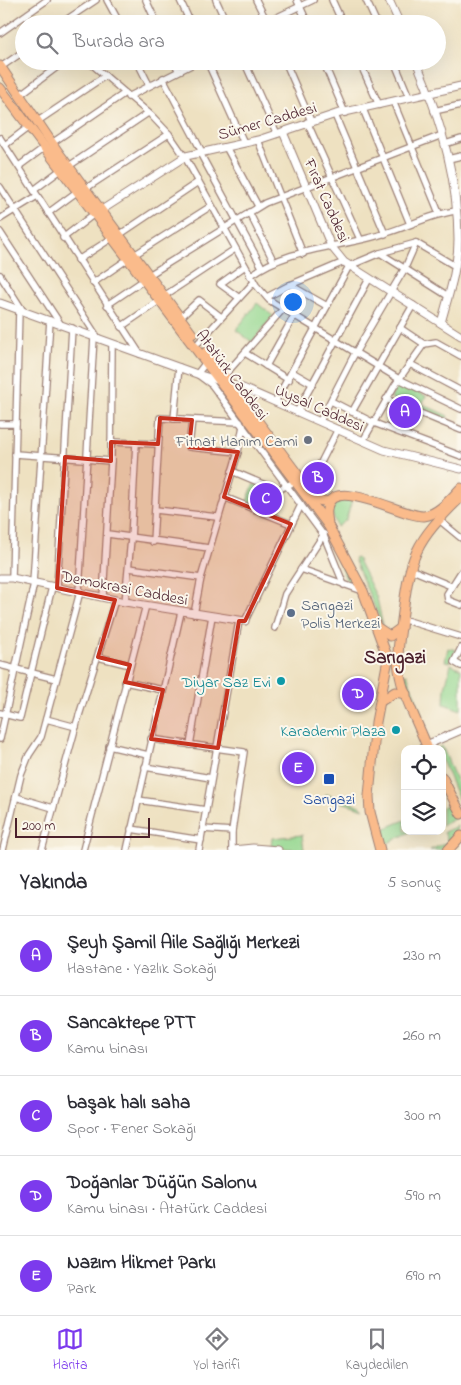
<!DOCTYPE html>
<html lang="tr">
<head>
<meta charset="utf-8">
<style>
	:root { --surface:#fff; --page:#f2f2f3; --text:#2b2b33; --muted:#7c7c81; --line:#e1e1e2; --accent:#7c3aed }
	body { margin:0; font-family:"Indie Flower",sans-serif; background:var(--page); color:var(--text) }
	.controls { position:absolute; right:15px; bottom:15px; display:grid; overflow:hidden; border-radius:10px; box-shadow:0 5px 20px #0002 }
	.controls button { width:45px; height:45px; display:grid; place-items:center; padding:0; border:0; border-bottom:1px solid var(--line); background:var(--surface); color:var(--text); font:25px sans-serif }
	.scale { position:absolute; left:15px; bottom:12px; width:135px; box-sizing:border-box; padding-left:5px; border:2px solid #4a1f2b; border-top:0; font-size:14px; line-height:18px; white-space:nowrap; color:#4a1f2b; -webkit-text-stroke:4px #fbf7ec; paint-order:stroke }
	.you { position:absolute; left:292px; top:301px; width:18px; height:18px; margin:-12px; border:4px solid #fff; border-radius:50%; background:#1a73e8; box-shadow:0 0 0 8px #1a73e833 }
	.badge { display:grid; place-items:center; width:32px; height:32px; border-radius:50%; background:var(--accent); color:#fff; font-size:16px; font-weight:700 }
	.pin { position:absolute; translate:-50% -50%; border:2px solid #fff; box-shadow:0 1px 5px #0006 }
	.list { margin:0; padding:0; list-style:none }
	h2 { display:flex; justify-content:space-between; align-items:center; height:65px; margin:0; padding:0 20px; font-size:21px }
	h2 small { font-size:16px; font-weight:400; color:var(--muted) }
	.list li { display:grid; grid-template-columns:32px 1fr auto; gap:15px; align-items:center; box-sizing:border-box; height:80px; padding:0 20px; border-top:1px solid var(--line) }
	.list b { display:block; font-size:19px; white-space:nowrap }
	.list p { margin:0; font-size:16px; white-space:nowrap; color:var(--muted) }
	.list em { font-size:16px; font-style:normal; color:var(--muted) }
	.icon { flex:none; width:28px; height:28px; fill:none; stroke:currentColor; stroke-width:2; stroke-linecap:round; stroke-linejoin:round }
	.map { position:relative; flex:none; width:461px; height:850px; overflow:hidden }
	.search { position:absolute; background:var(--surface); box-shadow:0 5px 20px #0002; left:15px; right:15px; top:15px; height:55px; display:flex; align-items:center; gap:12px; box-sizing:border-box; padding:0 18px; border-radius:28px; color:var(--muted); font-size:19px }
	.sheet { height:465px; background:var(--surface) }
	nav { display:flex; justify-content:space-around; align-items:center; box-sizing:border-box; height:70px; border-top:1px solid var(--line); background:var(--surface); font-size:14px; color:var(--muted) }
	nav a { display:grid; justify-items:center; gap:2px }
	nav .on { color:var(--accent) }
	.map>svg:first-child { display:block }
	.green { fill:#94d78f; stroke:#6f7b5d }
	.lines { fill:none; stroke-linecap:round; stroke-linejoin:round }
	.minor-casing { stroke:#9c8076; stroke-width:8 }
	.tertiary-casing { stroke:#9c8076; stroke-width:9 }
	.primary-casing { stroke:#9c8076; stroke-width:11 }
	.minor { stroke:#fff; stroke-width:5.5 }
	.tertiary { stroke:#fff; stroke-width:7 }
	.primary { stroke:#fabb8b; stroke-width:9 }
	.marked { fill:#c8321e; fill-opacity:0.2; stroke:#c8321e; stroke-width:4; stroke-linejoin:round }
	.worship-dot { fill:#6b7280; stroke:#fbf7ec; stroke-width:2 }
	.service-dot { fill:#5c6f8a; stroke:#fbf7ec; stroke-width:2 }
	.culture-dot { fill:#0f9aa8; stroke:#fbf7ec; stroke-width:2 }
	.transit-dot { fill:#1a4fb4; stroke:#fbf7ec; stroke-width:2 }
	.labels { text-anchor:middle; stroke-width:4; stroke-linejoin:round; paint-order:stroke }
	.street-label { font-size:16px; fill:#4a1f2b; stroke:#fbf7ec }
	.worship-label { font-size:16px; fill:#5b616d; stroke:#fbf7ec; text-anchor:end }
	.service-label { font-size:16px; fill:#4e5e75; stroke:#fbf7ec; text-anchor:start }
	.culture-label { font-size:16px; fill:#0d838f; stroke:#fbf7ec; text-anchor:end }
	.transit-label { font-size:16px; fill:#164399; stroke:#fbf7ec }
	.quarter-label { font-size:19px; font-weight:bold; fill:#4a1f2b; stroke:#fbf7ec }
</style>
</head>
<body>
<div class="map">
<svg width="461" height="850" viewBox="0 0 461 850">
	<rect width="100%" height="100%" fill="#fbf7ec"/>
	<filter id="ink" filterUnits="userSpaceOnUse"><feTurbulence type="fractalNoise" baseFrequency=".02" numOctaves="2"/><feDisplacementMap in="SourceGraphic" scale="10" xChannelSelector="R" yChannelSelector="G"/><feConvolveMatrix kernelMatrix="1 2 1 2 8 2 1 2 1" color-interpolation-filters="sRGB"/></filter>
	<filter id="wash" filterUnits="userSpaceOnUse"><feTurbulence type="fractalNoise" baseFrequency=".0096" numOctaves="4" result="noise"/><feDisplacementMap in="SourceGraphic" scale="20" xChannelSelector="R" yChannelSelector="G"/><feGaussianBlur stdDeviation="1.12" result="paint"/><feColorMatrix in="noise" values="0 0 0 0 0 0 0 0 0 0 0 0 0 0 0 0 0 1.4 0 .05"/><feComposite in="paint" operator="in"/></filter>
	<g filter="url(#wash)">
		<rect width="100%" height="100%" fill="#eee1c1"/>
		<g class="green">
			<path d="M257,303L273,316L252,342L236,330Z"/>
			<path d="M398,383L426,396L422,404L448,416L445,423L391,398Z"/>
			<path d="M254,484L285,497L278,513L247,501Z"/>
			<path d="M344,498L352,500L346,520L337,527L331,511L337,501Z"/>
			<path d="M332,541L353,584L347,583Z"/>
			<path d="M357,558L377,598L383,627L354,559Z"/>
			<path d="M448,648L456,650L450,662L445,661Z"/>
			<path d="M451,664L461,669V710L444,704L445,688Z"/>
			<path d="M407,674L422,715L420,718L404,675Z"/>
			<path d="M442,746L461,792V805L442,760V749H436Z"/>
			<path d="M288,755L312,764L308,774L301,772L299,779H283Z"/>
			<path d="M326,794L361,806L364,809L325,797Z"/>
			<path d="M448,804L454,819L442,825V807Z"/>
			<path d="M405,820V831H412L386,844L381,830Z"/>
			<path d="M457,826L456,831L448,841L449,844L440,850H430L448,842L444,832Z"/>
			<path d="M302,835L304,850L271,847L272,838Z"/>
		</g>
	</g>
	<g filter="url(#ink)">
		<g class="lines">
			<g class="minor-casing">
				<g id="minor">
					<path d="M107,0L120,24"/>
					<path d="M146,0L157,24"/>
					<path d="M180,0L191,24"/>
					<path d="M216,0L227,24"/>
					<path d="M256,0L268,24"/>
					<path d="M297,0L308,24"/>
					<path d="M332,0L343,24"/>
					<path d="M366,0L377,24"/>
					<path d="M267,22L313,0"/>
					<path d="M60,24L96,0"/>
					<path d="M173,24L188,18"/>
					<path d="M0,33L47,0"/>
					<path d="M88,61L151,115L169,134L185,157L256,285L269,300L399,379L461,409"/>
					<path d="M137,61L149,85"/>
					<path d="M174,61L178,70"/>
					<path d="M207,61L244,143"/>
					<path d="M244,61L277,134"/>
					<path d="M285,61L311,121"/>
					<path d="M323,61L345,113"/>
					<path d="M359,61L379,105"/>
					<path d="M394,61L409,97"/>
					<path d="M1,67L24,51"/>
					<path d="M163,78L202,152"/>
					<path d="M21,94L65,61"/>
					<path d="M128,97L199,61"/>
					<path d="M393,101L439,213"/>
					<path d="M363,109L410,224"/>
					<path d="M434,111L461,105"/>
					<path d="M335,115L385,234"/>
					<path d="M38,121L105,76"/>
					<path d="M307,122L360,239"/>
					<path d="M0,138L140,354"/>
					<path d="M258,140L303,254"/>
					<path d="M52,143L125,93"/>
					<path d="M445,144L461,139"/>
					<path d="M5,145L30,126"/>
					<path d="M226,147L258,206"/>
					<path d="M200,153L262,267"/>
					<path d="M448,159L461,156"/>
					<path d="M19,166L45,147"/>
					<path d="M69,166L148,113"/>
					<path d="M0,187L98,338"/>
					<path d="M85,189L169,134"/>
					<path d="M34,190L62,169"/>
					<path d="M249,212L274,262"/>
					<path d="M48,213L78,191"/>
					<path d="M0,219L37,196"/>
					<path d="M0,232L61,325"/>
					<path d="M119,235L198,182"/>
					<path d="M63,238L94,214"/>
					<path d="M416,243L455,266"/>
					<path d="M380,253L416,243"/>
					<path d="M134,255L211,206"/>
					<path d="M78,260L112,238"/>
					<path d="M0,275L23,311"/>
					<path d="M149,275L265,203L442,135"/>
					<path d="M250,276C288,247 342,248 386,233C410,226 431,214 456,211"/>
					<path d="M93,283L128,259"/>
					<path d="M290,285L327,306"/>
					<path d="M164,296L235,249"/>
					<path d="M238,297L220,284L245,266"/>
					<path d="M267,297L290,285L344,262"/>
					<path d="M107,305L144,280"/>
					<path d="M180,318L199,300L221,317"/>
					<path d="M121,327L159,301"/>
					<path d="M400,328L424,344L436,342L461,356"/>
					<path d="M199,342L254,282"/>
					<path d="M245,353L289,380"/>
					<path d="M204,361V365L197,374L212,385L324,536L344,585"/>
					<path d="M410,364L461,391"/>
					<path d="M266,366L294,316"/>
					<path d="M292,372L313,384"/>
					<path d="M224,376L283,309"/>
					<path d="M386,399L461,430"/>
					<path d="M331,401L374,423L461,456"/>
					<path d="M275,402L349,266L380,253L448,296"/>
					<path d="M297,412L369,279"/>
					<path d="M352,412L413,305"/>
					<path d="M174,419L179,367"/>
					<path d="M192,420L189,447L238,452"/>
					<path d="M320,421L355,353L405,268L416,243"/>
					<path d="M0,424H16"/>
					<path d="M363,441L395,385L424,344"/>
					<path d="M111,442L158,444"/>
					<path d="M15,454L111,461"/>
					<path d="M232,471L277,490L295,482"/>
					<path d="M308,488L338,429"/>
					<path d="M224,497L291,524"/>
					<path d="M156,510L217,517"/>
					<path d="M438,519L461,538"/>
					<path d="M108,534L209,548"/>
					<path d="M153,542L160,418L240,422"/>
					<path d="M129,568L201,578"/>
					<path d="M301,569L363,591"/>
					<path d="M410,569L451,586"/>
					<path d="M461,572L447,594L448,600L461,605"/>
					<path d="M12,578L19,310"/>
					<path d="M33,583L50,320"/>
					<path d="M57,588L72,328"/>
					<path d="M79,592L94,337"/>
					<path d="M103,597L111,461L112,344"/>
					<path d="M125,602L131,539L136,443"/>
					<path d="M194,614L201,578L238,452L243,426"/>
					<path d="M402,617L405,620L461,637"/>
					<path d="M245,621L301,505"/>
					<path d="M275,628L285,594L324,534"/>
					<path d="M461,648L454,662L461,666"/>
					<path d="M98,657L130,665"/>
					<path d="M0,665L56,679"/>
					<path d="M125,682L163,690"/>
					<path d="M0,713L20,718L52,587"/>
					<path d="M46,719L76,727"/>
					<path d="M0,739L34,583"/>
					<path d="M151,739L244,752L232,831V850"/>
					<path d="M190,745L212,616"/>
					<path d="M109,746L148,755"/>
					<path d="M145,767L211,778"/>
					<path d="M16,797L53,808"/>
					<path d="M138,800L206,810"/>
					<path d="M131,829L201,840"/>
					<path d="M203,829L232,831"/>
					<path d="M3,850L21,775L29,755L41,737L80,592"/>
					<path d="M42,850L77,722L115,600"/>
					<path d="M83,850L146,605"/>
					<path d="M127,850L181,612"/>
					<path d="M199,850L239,621"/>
				</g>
			</g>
			<g class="tertiary-casing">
				<g id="tertiary">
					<path d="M389,0L400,24"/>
					<path d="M416,61C440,117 458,179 458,240C458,268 448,297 441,323"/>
					<path d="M283,132L331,246L344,262L461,336"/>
					<path d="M97,213L186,156L258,140L336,114L461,86"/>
					<path d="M0,303L197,374L243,388L384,450L461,469"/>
					<path d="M0,578H12L125,602L245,621"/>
					<path d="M429,749L431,743L461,730"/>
					<path d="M233,850L253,848L278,850"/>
				</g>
			</g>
			<g class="primary-casing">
				<g id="primary">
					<path d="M0,66L58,152L192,334"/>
					<path d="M0,88L328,525L363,591L388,659L376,722L369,796L370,812L380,850"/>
					<path d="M206,352L313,495L318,500L329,502"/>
					<path d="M328,525C328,520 326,514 327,510C329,473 405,518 424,516C439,514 451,498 461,488"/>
					<path d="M378,628L390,636L401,628"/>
					<path d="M381,701L395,692L406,694"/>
					<path d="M428,749C418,723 403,697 399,670C396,653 400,637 402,620C410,555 414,543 461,497"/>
					<path d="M442,777L461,814"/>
					<path d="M448,850L461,836"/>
				</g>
			</g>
			<use href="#minor" class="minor"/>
			<use href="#tertiary" class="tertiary"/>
			<use href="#primary" class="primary"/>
		</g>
	</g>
	<path class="marked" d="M160,418L192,420L189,447L238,452L224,497L291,524L245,621H239L218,748L151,739L163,690L125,682L130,665L98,657L115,600L57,588L65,457L111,461V442L158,444Z"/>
	<circle class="worship-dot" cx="308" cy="440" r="5"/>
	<circle class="service-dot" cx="291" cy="613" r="5"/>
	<g class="culture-dot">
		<circle cx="281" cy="681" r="5"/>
		<circle cx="396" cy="730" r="5"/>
	</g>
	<rect class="transit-dot" x="323" y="773" width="12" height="12" rx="2.5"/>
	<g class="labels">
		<g class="street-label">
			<text transform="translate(267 120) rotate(-16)" y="6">Sümer Caddesi</text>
			<text transform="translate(328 200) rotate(66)" y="6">Fırat Caddesi</text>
			<text transform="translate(233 374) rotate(53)" y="6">Atatürk Caddesi</text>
			<text transform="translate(320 407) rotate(24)" y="6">Uysal Caddesi</text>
			<text transform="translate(125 587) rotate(11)" y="6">Demokrasi Caddesi</text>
		</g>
		<g class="worship-label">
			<text x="298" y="446">Fitnat Hanım Cami</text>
		</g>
		<g class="service-label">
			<text x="301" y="610">Sarıgazi<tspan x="301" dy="18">Polis Merkezi</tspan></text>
		</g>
		<g class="culture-label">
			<text x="271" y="687">Diyar Saz Evi</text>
			<text x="386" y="736">Karademir Plaza</text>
		</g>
		<g class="transit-label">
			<text x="329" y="804">Sarıgazi</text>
		</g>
		<g class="quarter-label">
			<text x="395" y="663">Sarıgazi</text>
		</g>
	</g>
</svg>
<div class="controls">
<button><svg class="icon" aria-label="locate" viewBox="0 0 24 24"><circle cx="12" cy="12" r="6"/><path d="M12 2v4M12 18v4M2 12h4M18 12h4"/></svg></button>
<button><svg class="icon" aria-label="layers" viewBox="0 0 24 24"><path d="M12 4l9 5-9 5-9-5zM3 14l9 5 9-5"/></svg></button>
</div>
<div class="scale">200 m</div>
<div class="you"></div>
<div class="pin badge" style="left:405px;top:412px">A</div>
<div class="pin badge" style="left:318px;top:478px">B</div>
<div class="pin badge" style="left:266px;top:499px">C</div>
<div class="pin badge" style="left:358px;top:694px">D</div>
<div class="pin badge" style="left:298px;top:768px">E</div>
<div class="search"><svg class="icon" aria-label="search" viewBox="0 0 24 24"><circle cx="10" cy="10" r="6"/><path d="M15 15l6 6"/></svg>Burada ara</div>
</div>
<section class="sheet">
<h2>Yakında<small>5 sonuç</small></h2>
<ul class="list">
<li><span class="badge">A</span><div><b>Şeyh Şamil Aile Sağlığı Merkezi</b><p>Hastane · Yazlık Sokağı</p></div><em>230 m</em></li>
<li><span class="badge">B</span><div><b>Sancaktepe PTT</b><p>Kamu binası</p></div><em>260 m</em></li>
<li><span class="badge">C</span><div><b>başak halı saha</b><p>Spor · Fener Sokağı</p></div><em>300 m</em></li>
<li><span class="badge">D</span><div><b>Doğanlar Düğün Salonu</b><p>Kamu binası · Atatürk Caddesi</p></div><em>590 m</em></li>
<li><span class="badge">E</span><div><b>Nazım Hikmet Parkı</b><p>Park</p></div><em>690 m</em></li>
</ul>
</section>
<nav>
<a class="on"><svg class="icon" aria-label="map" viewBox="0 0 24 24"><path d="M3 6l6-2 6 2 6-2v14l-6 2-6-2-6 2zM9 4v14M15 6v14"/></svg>Harita</a>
<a><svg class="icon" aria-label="directions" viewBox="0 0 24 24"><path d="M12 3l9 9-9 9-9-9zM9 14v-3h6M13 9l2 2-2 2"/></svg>Yol tarifi</a>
<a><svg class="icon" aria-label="saved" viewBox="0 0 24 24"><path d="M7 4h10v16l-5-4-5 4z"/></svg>Kaydedilen</a>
</nav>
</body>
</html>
